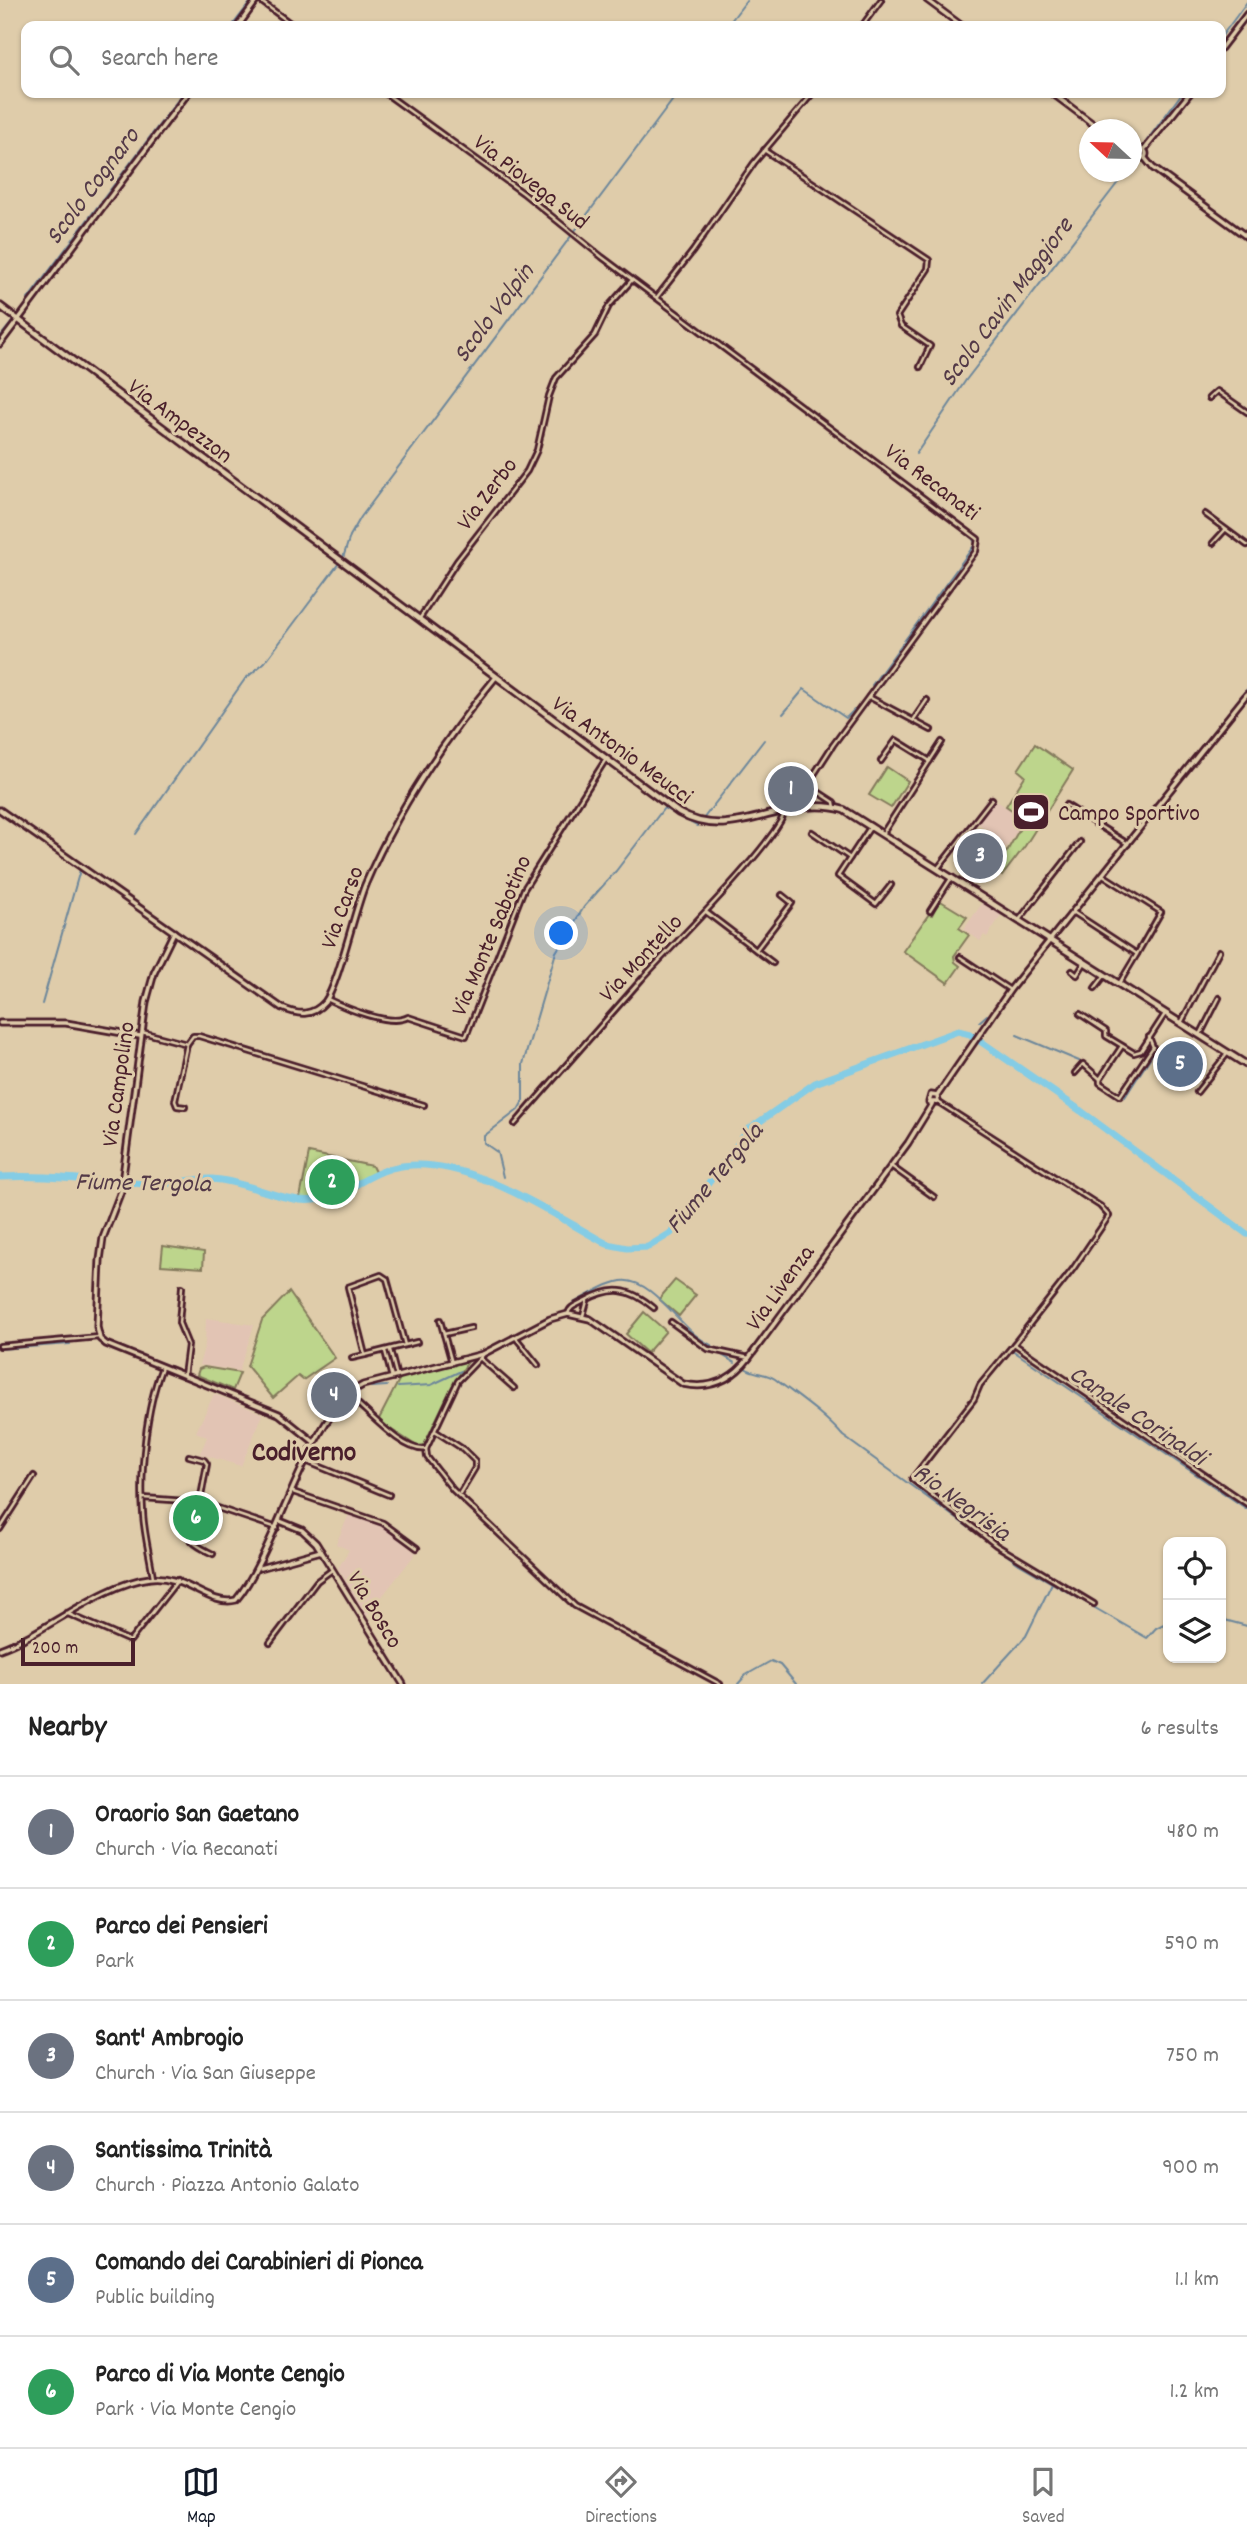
<!DOCTYPE html>
<html lang="en">
<head>
<meta charset="utf-8">
<style>
	:root { --surface:#fff; --page:#f2f2f2; --text:#222; --muted:#767676; --line:#e0e0e0; --accent:#111827 }
	body { margin:0; font-family:Dekko,sans-serif; background:var(--page); color:var(--text) }
	.controls { position:absolute; right:21px; bottom:21px; display:grid; overflow:hidden; border-radius:14px; box-shadow:0 2px 5px #0004 }
	.controls button { width:63px; height:63px; display:grid; place-items:center; padding:0; border:0; border-bottom:2px solid var(--line); background:var(--surface); color:var(--text); font:35px sans-serif }
	.compass { position:absolute; left:1079px; top:119px; width:63px; height:63px; border-radius:50%; background:var(--surface); box-shadow:0 2px 5px #0004; rotate:292deg }
	.scale { position:absolute; left:21px; bottom:18px; width:114px; box-sizing:border-box; padding-left:7px; border:4px solid #4a1f2b; border-top:0; font-size:19px; line-height:24px; white-space:nowrap; color:#4a1f2b; -webkit-text-stroke:5px #dfccaa; paint-order:stroke }
	.you { position:absolute; left:562px; top:934px; width:24px; height:24px; margin:-18px; border:5px solid #fff; border-radius:50%; background:#1a73e8; box-shadow:0 0 0 10px #1a73e833 }
	.badge { display:grid; place-items:center; width:46px; height:46px; border-radius:50%; background:var(--accent); color:#fff; font-size:23px; font-weight:700 }
	.pin { position:absolute; translate:-50% -50%; border:4px solid #fff; box-shadow:0 2px 7px #0006 }
	.list { margin:0; padding:0; list-style:none }
	h2 { display:flex; justify-content:space-between; align-items:center; height:91px; margin:0; padding:0 28px; font-size:30px }
	h2 small { font-size:23px; font-weight:400; color:var(--muted) }
	.list li { display:grid; grid-template-columns:46px 1fr auto; gap:21px; align-items:center; box-sizing:border-box; height:112px; padding:0 28px; border-top:2px solid var(--line) }
	.list b { display:block; font-size:26px; white-space:nowrap }
	.list p { margin:0; font-size:23px; white-space:nowrap; color:var(--muted) }
	.list em { font-size:23px; font-style:normal; color:var(--muted) }
	.icon { flex:none; width:38px; height:38px; fill:none; stroke:currentColor; stroke-width:2; stroke-linecap:round; stroke-linejoin:round }
	.map { position:relative; flex:none; width:1247px; height:1684px; overflow:hidden }
	.search { position:absolute; background:var(--surface); box-shadow:0 2px 5px #0004; left:21px; right:21px; top:21px; height:77px; display:flex; align-items:center; gap:18px; box-sizing:border-box; padding:0 24px; border-radius:14px; color:var(--muted); font-size:26px }
	.sheet { height:763px; background:var(--surface) }
	nav { display:flex; justify-content:space-around; align-items:center; box-sizing:border-box; height:98px; border-top:2px solid var(--line); background:var(--surface); font-size:19px; color:var(--muted) }
	nav a { display:grid; justify-items:center; gap:4px }
	nav .on { color:var(--accent) }
	.map>svg:first-child { display:block }
	.built { fill:#e2c4b4 }
	.green { fill:#bdd58c; stroke:#847a5c; stroke-width:2 }
	.lines { fill:none; stroke-linecap:round; stroke-linejoin:round }
	.stream { stroke:#6d879b; stroke-width:2 }
	.river { stroke:#84cce5; stroke-width:7 }
	.minor-casing { stroke:#4a1f2b; stroke-width:8 }
	.tertiary-casing { stroke:#4a1f2b; stroke-width:9 }
	.secondary-casing { stroke:#4a1f2b; stroke-width:10 }
	.minor { stroke:#dfccaa; stroke-width:2.5 }
	.tertiary { stroke:#dfccaa; stroke-width:3.5 }
	.secondary { stroke:#dfccaa; stroke-width:4.5 }
	.labels { text-anchor:middle; stroke-width:6; stroke-linejoin:round; paint-order:stroke }
	.street-label { font-size:24px; fill:#4a1f2b; stroke:#dfccaa }
	.poi-label { font-size:24px; fill:#4a1f2b; stroke:#dfccaa; text-anchor:start }
	.water-label { font-size:26px; font-style:italic; fill:#533947; stroke:#dfccaa }
	.quarter-label { font-size:28px; font-weight:bold; fill:#4a1f2b; stroke:#dfccaa }
</style>
</head>
<body>
<div class="map">
<svg width="1247" height="1684" viewBox="0 0 1247 1684">
	<rect width="100%" height="100%" fill="#dfccaa"/>
	<filter id="ink" filterUnits="userSpaceOnUse"><feTurbulence type="fractalNoise" baseFrequency=".0143" numOctaves="2"/><feDisplacementMap in="SourceGraphic" scale="14" xChannelSelector="R" yChannelSelector="G"/><feConvolveMatrix kernelMatrix="1 2 1 2 8 2 1 2 1" color-interpolation-filters="sRGB"/></filter>
	<g filter="url(#ink)">
		<g class="built">
			<path d="M995,800L1025,819L1006,848L988,837L991,832L977,823Z"/>
			<path d="M983,902L1002,914L987,937L984,935L980,941L964,929Z"/>
			<path d="M206,1318L254,1325L239,1371L199,1365L205,1344Z"/>
			<path d="M214,1394L263,1414L241,1466L200,1454L207,1437L196,1432Z"/>
			<path d="M349,1514L383,1526L416,1553L366,1617L338,1568L349,1550L336,1544Z"/>
		</g>
		<g class="green">
			<path d="M1035,744L1073,770L1025,846L1002,876L996,871L1025,819L1006,806L1025,776L1018,770Z"/>
			<path d="M887,767L908,781L891,808L869,795Z"/>
			<path d="M939,900L967,917L959,928L969,935L954,956L955,962L960,966L948,983L903,951L929,914L932,915Z"/>
			<path d="M309,1153L372,1166L375,1172C348,1189 334,1200 300,1198Z"/>
			<path d="M163,1246L204,1252L203,1268L161,1265Z"/>
			<path d="M675,1280L696,1295L679,1316L659,1299Z"/>
			<path d="M289,1292L335,1358L303,1380L298,1376L273,1398L247,1366L262,1320Z"/>
			<path d="M644,1312L666,1331L647,1353L626,1334Z"/>
			<path d="M469,1360L451,1388L424,1445L417,1446L378,1421L400,1378Z"/>
			<path d="M204,1367L240,1373L233,1390L197,1375L199,1369Z"/>
			<path d="M193,1504L210,1508L195,1542L190,1539L187,1529L188,1508Z"/>
		</g>
		<g class="lines">
			<g class="stream">
				<path d="M232,26L252,0"/>
				<path d="M727,26L747,0"/>
				<path d="M1221,37L1247,2"/>
				<path d="M1145,143L1182,93"/>
				<path d="M1132,164L1133,162"/>
				<path d="M28,299L183,93"/>
				<path d="M0,337L13,321"/>
				<path d="M916,454L966,380L1126,172"/>
				<path d="M343,558L350,536L361,517L678,93"/>
				<path d="M872,685L975,544L973,539L897,479"/>
				<path d="M783,714L804,689L846,718L854,710"/>
				<path d="M703,819L764,740"/>
				<path d="M136,834L245,679L265,662L339,563"/>
				<path d="M1129,837L1247,689"/>
				<path d="M1095,880L1122,847"/>
				<path d="M42,1004L80,870"/>
				<path d="M979,1022L987,1015"/>
				<path d="M971,1035L972,1033"/>
				<path d="M1017,1035L1079,1061"/>
				<path d="M1125,1097L1154,1052"/>
				<path d="M503,1177L497,1152L484,1143V1136L518,1110L523,1101V1064L556,952L584,907L616,871L664,808L697,826"/>
				<path d="M500,1187L501,1185"/>
				<path d="M572,1304C587,1296 604,1284 621,1281C650,1277 678,1323 698,1337C704,1342 711,1344 716,1349"/>
				<path d="M0,1349L70,1344"/>
				<path d="M1012,1350L1247,1509"/>
				<path d="M720,1354L735,1363"/>
				<path d="M745,1368C754,1374 767,1373 775,1379C798,1397 824,1414 843,1436L1019,1564L1147,1638L1156,1628L1168,1622"/>
				<path d="M371,1387L387,1386"/>
				<path d="M398,1387L431,1385L461,1371"/>
				<path d="M1221,1619L1247,1626"/>
				<path d="M738,1684L746,1675L771,1661L780,1665L796,1684"/>
				<path d="M982,1684L1026,1636L1052,1583"/>
			</g>
			<path class="river" d="M0,1177C52,1174 102,1183 154,1184C173,1185 192,1178 212,1179C242,1181 270,1196 299,1200C341,1204 356,1178 392,1168C461,1150 549,1213 607,1244L627,1248L648,1247L671,1233L749,1129L815,1083L958,1031L970,1034L1081,1111L1247,1234"/>
			<g class="minor-casing">
				<g id="minor">
					<path d="M259,0L294,26"/>
					<path d="M862,26L881,0"/>
					<path d="M385,93L523,193L602,257L978,539L976,551L833,745L793,807"/>
					<path d="M764,150L929,260L928,269L897,316L901,326L930,346L920,367"/>
					<path d="M657,297L693,251L754,163L813,93"/>
					<path d="M1209,398L1217,391L1247,412"/>
					<path d="M1205,514L1247,545"/>
					<path d="M1213,543L1225,530"/>
					<path d="M420,618L457,561L527,471L537,450L549,396L556,378L595,335L609,306L632,280"/>
					<path d="M869,697L931,730"/>
					<path d="M914,719L927,700"/>
					<path d="M881,761L896,740L930,761"/>
					<path d="M806,784L834,802L835,808"/>
					<path d="M1066,805L1128,844"/>
					<path d="M871,826L838,876L876,904L891,885"/>
					<path d="M812,832L850,858"/>
					<path d="M883,833L942,742"/>
					<path d="M938,868L992,799"/>
					<path d="M1103,875L1161,912L1137,954"/>
					<path d="M930,911L952,877"/>
					<path d="M706,912L773,963"/>
					<path d="M1073,912L1137,954L1119,984"/>
					<path d="M1019,920L1080,842"/>
					<path d="M756,950L792,903L782,895"/>
					<path d="M960,957L1010,990"/>
					<path d="M1072,971L1077,975L1085,962"/>
					<path d="M1095,988L1105,975"/>
					<path d="M327,999C346,1008 390,1027 408,1017L466,1036L524,889L606,759"/>
					<path d="M1080,1014L1106,1031V1036L1134,1053L1141,1051L1165,1014"/>
					<path d="M1181,1023L1219,951"/>
					<path d="M142,1032L187,1044L193,1036H199L424,1105"/>
					<path d="M1200,1035L1219,998"/>
					<path d="M1075,1073L1083,1064L1100,1079L1122,1046"/>
					<path d="M1100,1079V1083L1120,1096L1153,1047L1149,1037"/>
					<path d="M1197,1092L1227,1054"/>
					<path d="M938,1102L1100,1206L1109,1216L1073,1269L1014,1344"/>
					<path d="M185,1107L177,1106L175,1101L187,1044"/>
					<path d="M515,1124C556,1076 599,1028 641,980C665,953 782,837 785,810"/>
					<path d="M891,1166L934,1197"/>
					<path d="M381,1275L387,1279L405,1345L365,1355L348,1287Z"/>
					<path d="M182,1287L179,1323L188,1345L184,1376"/>
					<path d="M568,1314C570,1306 577,1305 584,1301C612,1286 629,1287 654,1308"/>
					<path d="M583,1316L587,1301"/>
					<path d="M440,1320L452,1363"/>
					<path d="M671,1322L708,1349L749,1358"/>
					<path d="M444,1334L471,1328"/>
					<path d="M516,1338L538,1365"/>
					<path d="M405,1345L417,1342"/>
					<path d="M0,1346L99,1337"/>
					<path d="M390,1350L397,1377"/>
					<path d="M385,1351L392,1378"/>
					<path d="M352,1358L365,1355"/>
					<path d="M481,1359L514,1388"/>
					<path d="M350,1397C367,1410 403,1453 426,1449"/>
					<path d="M435,1431L463,1449L475,1461V1468L460,1493"/>
					<path d="M426,1449L427,1457L453,1490L575,1606L720,1684"/>
					<path d="M426,1449L458,1381L483,1355"/>
					<path d="M189,1456L204,1460L207,1464L200,1502"/>
					<path d="M306,1461L389,1495"/>
					<path d="M293,1492L383,1523L417,1548"/>
					<path d="M143,1498L200,1502L277,1528"/>
					<path d="M187,1500C183,1533 182,1539 213,1554"/>
					<path d="M0,1529L34,1476"/>
					<path d="M153,1577C150,1556 144,1534 143,1513C140,1469 146,1408 162,1367"/>
					<path d="M1094,1604L996,1545L912,1479L974,1399L980,1385L1014,1344L1247,1504"/>
					<path d="M66,1613L130,1641L178,1580"/>
					<path d="M270,1643L317,1581L332,1570"/>
				</g>
			</g>
			<g class="tertiary-casing">
				<g id="tertiary">
					<path d="M927,0L962,26"/>
					<path d="M238,26L257,0"/>
					<path d="M1221,48L1247,14"/>
					<path d="M1052,93L1101,130"/>
					<path d="M1144,150L1190,93"/>
					<circle cx="1142" cy="154" r="4"/>
					<path d="M1144,157L1153,168L1247,237"/>
					<path d="M0,344L188,93"/>
					<path d="M0,810L282,1008C298,1015 312,1017 325,1002C338,985 354,912 365,885C397,810 444,740 496,677"/>
					<path d="M174,932L154,973L146,1002L121,1191L103,1238L100,1260L97,1327L100,1339L106,1344L279,1414L314,1442"/>
					<path d="M0,1023H66L140,1036"/>
					<path d="M937,1096L931,1095L929,1102H938L937,1096L1010,990L1247,694"/>
					<path d="M280,1521L302,1530L316,1543L403,1684"/>
					<path d="M260,1568L321,1551"/>
					<path d="M0,1649C46,1633 101,1584 150,1578C183,1573 209,1607 236,1600C278,1549 309,1411 363,1385L483,1354L550,1319L568,1314L590,1319L683,1384C711,1390 732,1380 749,1358L908,1143L932,1104"/>
				</g>
			</g>
			<g class="secondary-casing">
				<path id="secondary" d="M0,306L679,813C735,845 786,792 844,810L1247,1065"/>
			</g>
			<use href="#minor" class="minor"/>
			<use href="#tertiary" class="tertiary"/>
			<use href="#secondary" class="secondary"/>
		</g>
	</g>
	<defs>
		<g id="stadium-square" transform="scale(2.0125)"><rect x="-9" y="-9" width="18" height="18" rx="4" fill="#4a1f2b" stroke="#dfccaa"/><path d="M0-5a6.5 5 0 1 0 0 10a6.5 5 0 1 0 0-10ZM-3.5-1.8h7v3.6h-7Z" fill="#fff"/></g>
	</defs>
	<g fill-rule="evenodd">
		<use href="#stadium-square" x="1031" y="812"/>
	</g>
	<g class="labels">
		<g class="street-label">
			<text transform="translate(532 181) rotate(38)" y="8">Via Piovega Sud</text>
			<text transform="translate(181 420) rotate(37)" y="8">Via Ampezzon</text>
			<text transform="translate(933 481) rotate(37)" y="8">Via Recanati</text>
			<text transform="translate(486 493) rotate(-53)" y="8">Via Zerbo</text>
			<text transform="translate(623 749) rotate(36)" y="8">Via Antonio Meucci</text>
			<text transform="translate(341 907) rotate(-70)" y="8">Via Carso</text>
			<text transform="translate(490 935) rotate(-67)" y="8">Via Monte Sabotino</text>
			<text transform="translate(640 957) rotate(-47)" y="8">Via Montello</text>
			<text transform="translate(117 1084) rotate(-82)" y="8">Via Campolino</text>
			<text transform="translate(779 1287) rotate(-54)" y="8">Via Livenza</text>
			<text transform="translate(376 1609) rotate(59)" y="8">Via Bosco</text>
		</g>
		<g class="poi-label">
			<text x="1058" y="820">Campo Sportivo</text>
		</g>
		<g class="water-label">
			<text transform="translate(91 185) rotate(-53)" y="9">Scolo Cognaro</text>
			<text transform="translate(1005 301) rotate(-53)" y="9">Scolo Cavin Maggiore</text>
			<text transform="translate(492 312) rotate(-53)" y="9">Scolo Volpin</text>
			<text transform="translate(713 1177) rotate(-50)" y="9">Fiume Tergola</text>
			<text transform="translate(143 1181) rotate(1)" y="9">Fiume Tergola</text>
			<text transform="translate(1139 1414) rotate(34)" y="9">Canale Corinaldi</text>
			<text transform="translate(963 1501) rotate(36)" y="9">Rio Negrisia</text>
		</g>
		<g class="quarter-label">
			<text x="304" y="1460">Codiverno</text>
		</g>
	</g>
</svg>
<div class="controls">
<button><svg class="icon" aria-label="locate" viewBox="0 0 24 24"><circle cx="12" cy="12" r="6"/><path d="M12 2v4M12 18v4M2 12h4M18 12h4"/></svg></button>
<button><svg class="icon" aria-label="layers" viewBox="0 0 24 24"><path d="M12 4l9 5-9 5-9-5zM3 14l9 5 9-5"/></svg></button>
</div>
<svg class="compass" viewBox="-18 -18 36 36"><path d="M0-13l5 13h-10z" fill="#e53935"/><path d="M0 13l5-13h-10z" fill="#767676"/></svg>
<div class="scale">200 m</div>
<div class="you"></div>
<div class="pin badge" style="left:791px;top:789px;background:#6b7280">1</div>
<div class="pin badge" style="left:332px;top:1182px;background:#2e9e5b">2</div>
<div class="pin badge" style="left:980px;top:856px;background:#6b7280">3</div>
<div class="pin badge" style="left:334px;top:1395px;background:#6b7280">4</div>
<div class="pin badge" style="left:1180px;top:1064px;background:#5c6f8a">5</div>
<div class="pin badge" style="left:196px;top:1518px;background:#2e9e5b">6</div>
<div class="search"><svg class="icon" aria-label="search" viewBox="0 0 24 24"><circle cx="10" cy="10" r="6"/><path d="M15 15l6 6"/></svg>Search here</div>
</div>
<section class="sheet">
<h2>Nearby<small>6 results</small></h2>
<ul class="list">
<li><span class="badge" style="background:#6b7280">1</span><div><b>Oraorio San Gaetano</b><p>Church · Via Recanati</p></div><em>480 m</em></li>
<li><span class="badge" style="background:#2e9e5b">2</span><div><b>Parco dei Pensieri</b><p>Park</p></div><em>590 m</em></li>
<li><span class="badge" style="background:#6b7280">3</span><div><b>Sant' Ambrogio</b><p>Church · Via San Giuseppe</p></div><em>750 m</em></li>
<li><span class="badge" style="background:#6b7280">4</span><div><b>Santissima Trinità</b><p>Church · Piazza Antonio Galato</p></div><em>900 m</em></li>
<li><span class="badge" style="background:#5c6f8a">5</span><div><b>Comando dei Carabinieri di Pionca</b><p>Public building</p></div><em>1.1 km</em></li>
<li><span class="badge" style="background:#2e9e5b">6</span><div><b>Parco di Via Monte Cengio</b><p>Park · Via Monte Cengio</p></div><em>1.2 km</em></li>
</ul>
</section>
<nav>
<a class="on"><svg class="icon" aria-label="map" viewBox="0 0 24 24"><path d="M3 6l6-2 6 2 6-2v14l-6 2-6-2-6 2zM9 4v14M15 6v14"/></svg>Map</a>
<a><svg class="icon" aria-label="directions" viewBox="0 0 24 24"><path d="M12 3l9 9-9 9-9-9zM9 14v-3h6M13 9l2 2-2 2"/></svg>Directions</a>
<a><svg class="icon" aria-label="saved" viewBox="0 0 24 24"><path d="M7 4h10v16l-5-4-5 4z"/></svg>Saved</a>
</nav>
</body>
</html>
